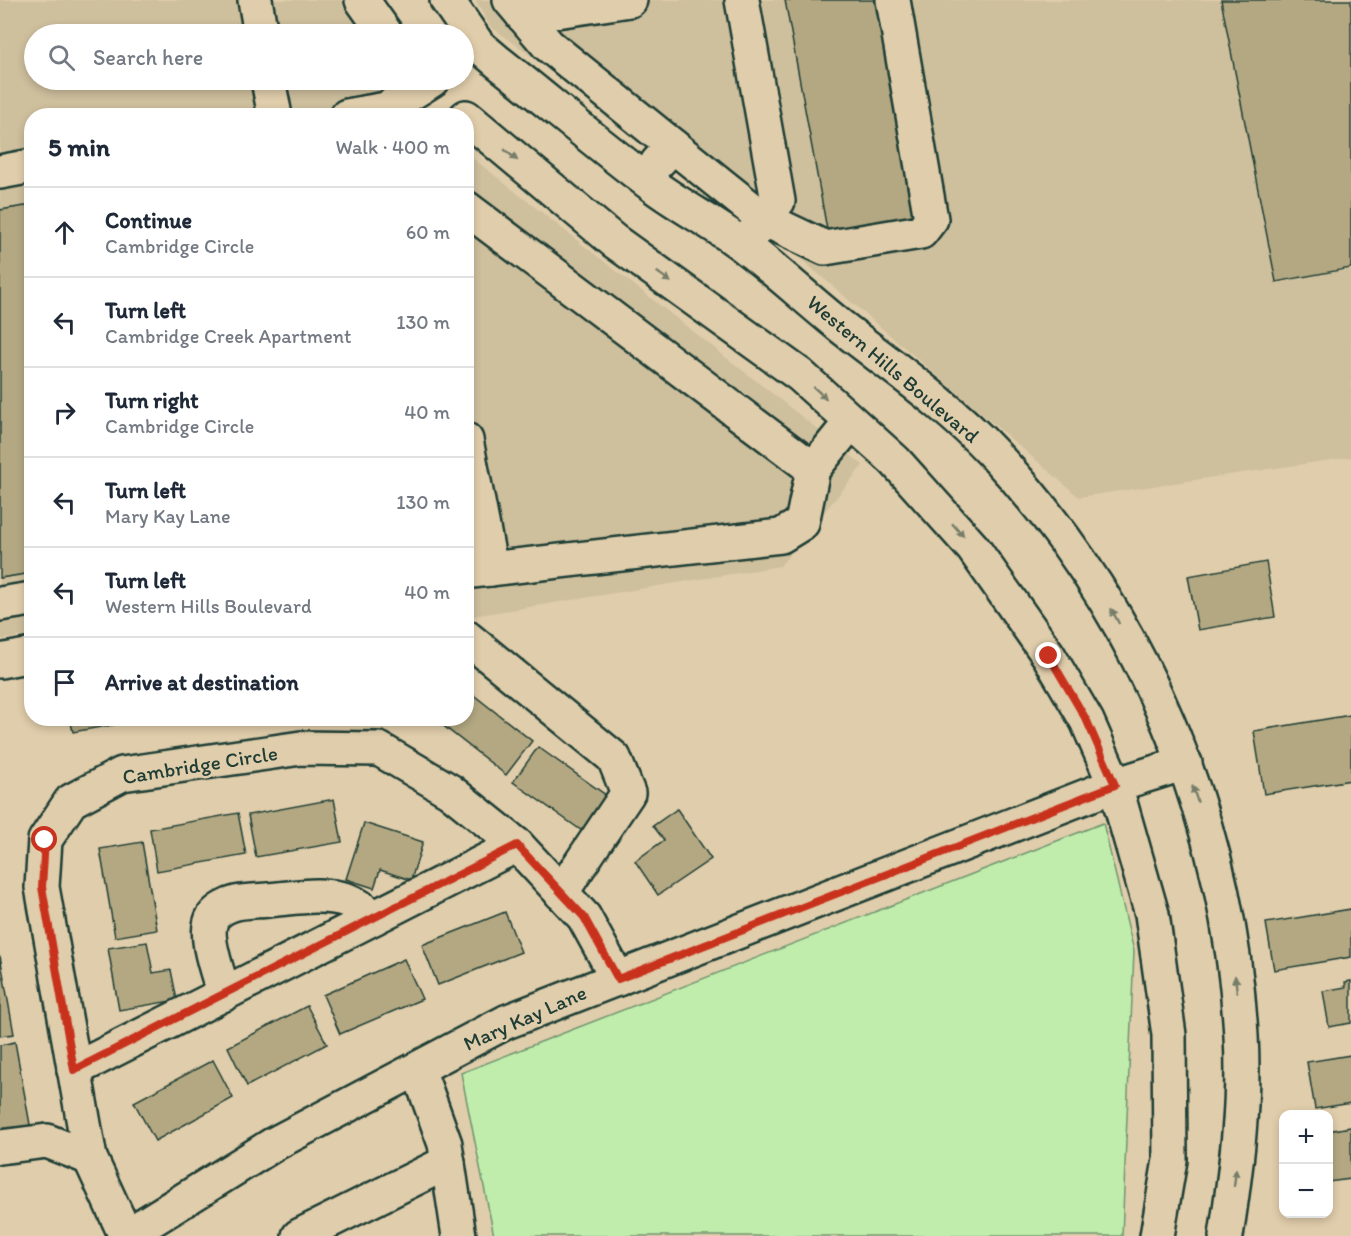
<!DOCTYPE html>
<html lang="en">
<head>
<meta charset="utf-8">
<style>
	:root { --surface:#fff; --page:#f2f2f3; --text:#1f2937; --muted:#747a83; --line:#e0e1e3 }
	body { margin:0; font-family:Itim,sans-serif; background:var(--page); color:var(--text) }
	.controls { position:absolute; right:18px; bottom:18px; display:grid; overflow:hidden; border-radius:12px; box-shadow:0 3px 9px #0003 }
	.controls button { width:54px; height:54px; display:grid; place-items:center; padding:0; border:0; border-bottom:2px solid var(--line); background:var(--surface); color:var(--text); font:30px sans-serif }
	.stop { position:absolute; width:18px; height:18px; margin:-14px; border:4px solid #c8321e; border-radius:50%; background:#fff }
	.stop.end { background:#c8321e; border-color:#fff; box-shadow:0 2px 6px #0008 }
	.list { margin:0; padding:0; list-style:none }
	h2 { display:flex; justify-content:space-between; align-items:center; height:78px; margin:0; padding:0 24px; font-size:26px }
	h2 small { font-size:20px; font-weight:400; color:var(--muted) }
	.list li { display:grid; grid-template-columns:39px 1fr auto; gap:18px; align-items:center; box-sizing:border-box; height:90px; padding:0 24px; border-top:2px solid var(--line) }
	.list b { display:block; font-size:22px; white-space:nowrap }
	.list p { margin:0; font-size:20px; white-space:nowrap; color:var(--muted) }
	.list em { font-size:20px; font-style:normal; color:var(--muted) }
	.icon { flex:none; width:33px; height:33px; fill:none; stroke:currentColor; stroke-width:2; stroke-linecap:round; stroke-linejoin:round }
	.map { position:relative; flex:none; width:1351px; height:1236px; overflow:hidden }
	.search { position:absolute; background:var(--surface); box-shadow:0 3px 9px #0003; left:24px; top:24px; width:450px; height:66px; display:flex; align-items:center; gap:15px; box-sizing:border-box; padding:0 21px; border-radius:33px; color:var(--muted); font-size:22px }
	.panel { position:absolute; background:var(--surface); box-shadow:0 3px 9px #0003; left:24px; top:108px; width:450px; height:618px; border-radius:24px }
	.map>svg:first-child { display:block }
	.built { fill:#cebf9d }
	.green { fill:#c0edab; stroke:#709570; stroke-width:1.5 }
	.building { fill:#b3a882; stroke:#1f3d34; stroke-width:1.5 }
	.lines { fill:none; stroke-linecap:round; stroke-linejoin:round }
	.minor-casing { stroke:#1f3d34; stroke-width:38 }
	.minor { stroke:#e0cdab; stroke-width:33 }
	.oneway { fill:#767e6a }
	.route { stroke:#c8321e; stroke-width:8 }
	.labels { text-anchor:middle; stroke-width:5; stroke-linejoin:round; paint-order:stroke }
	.street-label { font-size:21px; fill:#1f3d34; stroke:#e0cdab }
</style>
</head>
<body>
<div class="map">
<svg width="1351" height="1236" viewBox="0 0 1351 1236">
	<rect width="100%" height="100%" fill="#e0cdab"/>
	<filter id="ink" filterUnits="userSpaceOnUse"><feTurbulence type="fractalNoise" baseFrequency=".0167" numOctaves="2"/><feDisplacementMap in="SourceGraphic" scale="12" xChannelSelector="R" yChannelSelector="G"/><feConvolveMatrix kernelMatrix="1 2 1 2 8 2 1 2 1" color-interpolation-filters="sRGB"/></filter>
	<g filter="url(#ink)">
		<g class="built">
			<path d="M0,0H345L367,34H34V80H402L432,115L32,116L31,635L0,640Z"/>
			<path d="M475,0H1351V457L1079,497L731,199L490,26Z"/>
			<path d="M466,153L863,465L780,566L473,616L467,611Z"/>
		</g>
		<path class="green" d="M1103,823L1134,951L1122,1236H494L461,1073Z"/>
		<g class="building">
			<path d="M785,0H885L925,217L828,235Z"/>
			<path d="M1221,0H1351V268L1276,282Z"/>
			<path d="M32,205V573L0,578V210Z"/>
			<path d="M1266,562L1275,617L1198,630L1188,576Z"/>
			<path d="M466,689L532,741L506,775L436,720L466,718Z"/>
			<path d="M1351,715V780L1264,794L1254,731Z"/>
			<path d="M70,718H152L73,732Z"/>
			<path d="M538,747L610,798L585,833L513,782Z"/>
			<path d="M334,799L342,842L256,857L248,815Z"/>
			<path d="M677,809L711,859L658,895L635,861L664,840L653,826Z"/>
			<path d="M238,813L246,855L157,871L150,829Z"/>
			<path d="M364,823L423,842L411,880L380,870L374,888L346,879Z"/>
			<path d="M142,842L157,930L115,937L100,849Z"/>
			<path d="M1351,909V957L1274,970L1266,923Z"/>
			<path d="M505,912L521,952L438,985L422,945Z"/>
			<path d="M147,942L153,973L171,970L177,1000L119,1010L108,948Z"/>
			<path d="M0,956L14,1034L0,1036Z"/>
			<path d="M404,959L422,999L340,1034L323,995Z"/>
			<path d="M1351,981V1023L1329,1027L1323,991L1346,987L1345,982Z"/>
			<path d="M307,1006L327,1044L247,1086L228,1047Z"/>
			<path d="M15,1042L31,1130L0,1135V1045Z"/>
			<path d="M1351,1055V1103L1315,1109L1307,1062Z"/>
			<path d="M213,1060L233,1098L155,1141L134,1102Z"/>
			<path d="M1351,1127V1179L1328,1182V1131Z"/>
		</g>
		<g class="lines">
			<g class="minor-casing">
				<g id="minor">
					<path d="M255,0L261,34"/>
					<path d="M362,0L386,34"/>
					<path d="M447,0L478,45L498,62C550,103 601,147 655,187C685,209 719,226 748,249C779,273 808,300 839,325C891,366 947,404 993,453C1141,610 1229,821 1241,1036C1245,1103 1236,1170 1226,1236"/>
					<path d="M510,0L548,45L673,146L657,163"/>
					<path d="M742,0L778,201L752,235"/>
					<path d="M523,16L630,0"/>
					<path d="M268,80L275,116"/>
					<path d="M347,116L386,109L432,80"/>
					<path d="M466,117L614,241L800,375L895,461L973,548L1049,656L1087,721L1115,785L1152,914L1169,1035L1170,1160L1157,1236"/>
					<path d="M673,146L764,219L825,248L921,232L931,219L893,0"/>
					<path d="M0,172L32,166"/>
					<path d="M466,208L813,469"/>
					<path d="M466,440L491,569"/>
					<path d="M466,569L472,571L781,536L802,523L813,469L851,422"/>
					<path d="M0,604L32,599"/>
					<path d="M466,637L614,758L628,793L561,893"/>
					<path d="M0,661L32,655"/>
					<path d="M224,994C219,976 202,934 213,917C218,910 228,905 236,903C246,901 258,901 268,900C293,898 322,892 347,900C358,904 365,910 373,918"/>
					<path d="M418,1069L445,1144L459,1236"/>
					<path d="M74,1070L517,845"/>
					<path d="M0,1147L47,1141L90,1158"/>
					<path d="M126,1236L274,1144L506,1022L1115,785L1185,763"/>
					<path d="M126,1236L90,1158L42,887L45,840L71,801L122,774L301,748L379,749L450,791L517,845L584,917L618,979"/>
					<path d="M299,1236L448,1162"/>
				</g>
			</g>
			<use href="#minor" class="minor"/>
		</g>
		<defs><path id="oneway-solid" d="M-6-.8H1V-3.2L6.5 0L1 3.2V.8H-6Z" transform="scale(1.5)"/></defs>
		<g class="oneway">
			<use href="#oneway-solid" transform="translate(511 155) rotate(40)"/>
			<use href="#oneway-solid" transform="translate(664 277) rotate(36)"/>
			<use href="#oneway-solid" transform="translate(820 393) rotate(42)"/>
			<use href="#oneway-solid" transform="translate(958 530) rotate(48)"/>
			<use href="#oneway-solid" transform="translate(1115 616) rotate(-118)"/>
			<use href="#oneway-solid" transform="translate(1195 794) rotate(-108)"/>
			<use href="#oneway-solid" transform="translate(1236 984) rotate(-97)"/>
			<use href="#oneway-solid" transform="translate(1235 1178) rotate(-83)"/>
		</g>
	</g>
	<g class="lines" filter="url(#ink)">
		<path class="route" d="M45,840L42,887L74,1070L517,845L584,917L618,979L1115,785L1087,721L1049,656"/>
	</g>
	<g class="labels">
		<g class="street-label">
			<text transform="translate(893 369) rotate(40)" y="7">Western Hills Boulevard</text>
			<text transform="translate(200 765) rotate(-9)" y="7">Cambridge Circle</text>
			<text transform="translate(525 1018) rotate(-24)" y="7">Mary Kay Lane</text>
		</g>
	</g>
</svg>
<div class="controls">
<button>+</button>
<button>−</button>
</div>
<div class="stop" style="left:45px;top:840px"></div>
<div class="stop end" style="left:1049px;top:656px"></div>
<div class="search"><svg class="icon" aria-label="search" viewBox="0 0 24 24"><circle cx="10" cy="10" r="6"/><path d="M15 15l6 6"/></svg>Search here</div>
<section class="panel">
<h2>5 min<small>Walk · 400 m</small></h2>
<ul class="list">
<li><svg class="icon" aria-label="ahead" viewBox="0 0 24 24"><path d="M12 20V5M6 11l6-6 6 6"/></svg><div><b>Continue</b><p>Cambridge Circle</p></div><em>60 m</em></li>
<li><svg class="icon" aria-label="left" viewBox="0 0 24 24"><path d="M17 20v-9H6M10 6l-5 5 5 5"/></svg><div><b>Turn left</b><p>Cambridge Creek Apartment</p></div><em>130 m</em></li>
<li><svg class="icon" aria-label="right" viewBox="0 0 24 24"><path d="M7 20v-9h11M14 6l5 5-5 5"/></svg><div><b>Turn right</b><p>Cambridge Circle</p></div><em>40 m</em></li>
<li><svg class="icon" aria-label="left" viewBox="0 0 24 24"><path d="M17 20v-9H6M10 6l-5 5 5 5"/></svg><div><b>Turn left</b><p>Mary Kay Lane</p></div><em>130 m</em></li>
<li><svg class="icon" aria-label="left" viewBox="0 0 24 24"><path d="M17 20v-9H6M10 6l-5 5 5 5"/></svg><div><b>Turn left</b><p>Western Hills Boulevard</p></div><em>40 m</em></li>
<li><svg class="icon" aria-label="arrive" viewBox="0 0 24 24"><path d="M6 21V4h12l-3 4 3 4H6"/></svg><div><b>Arrive at destination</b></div></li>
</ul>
</section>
</div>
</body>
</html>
